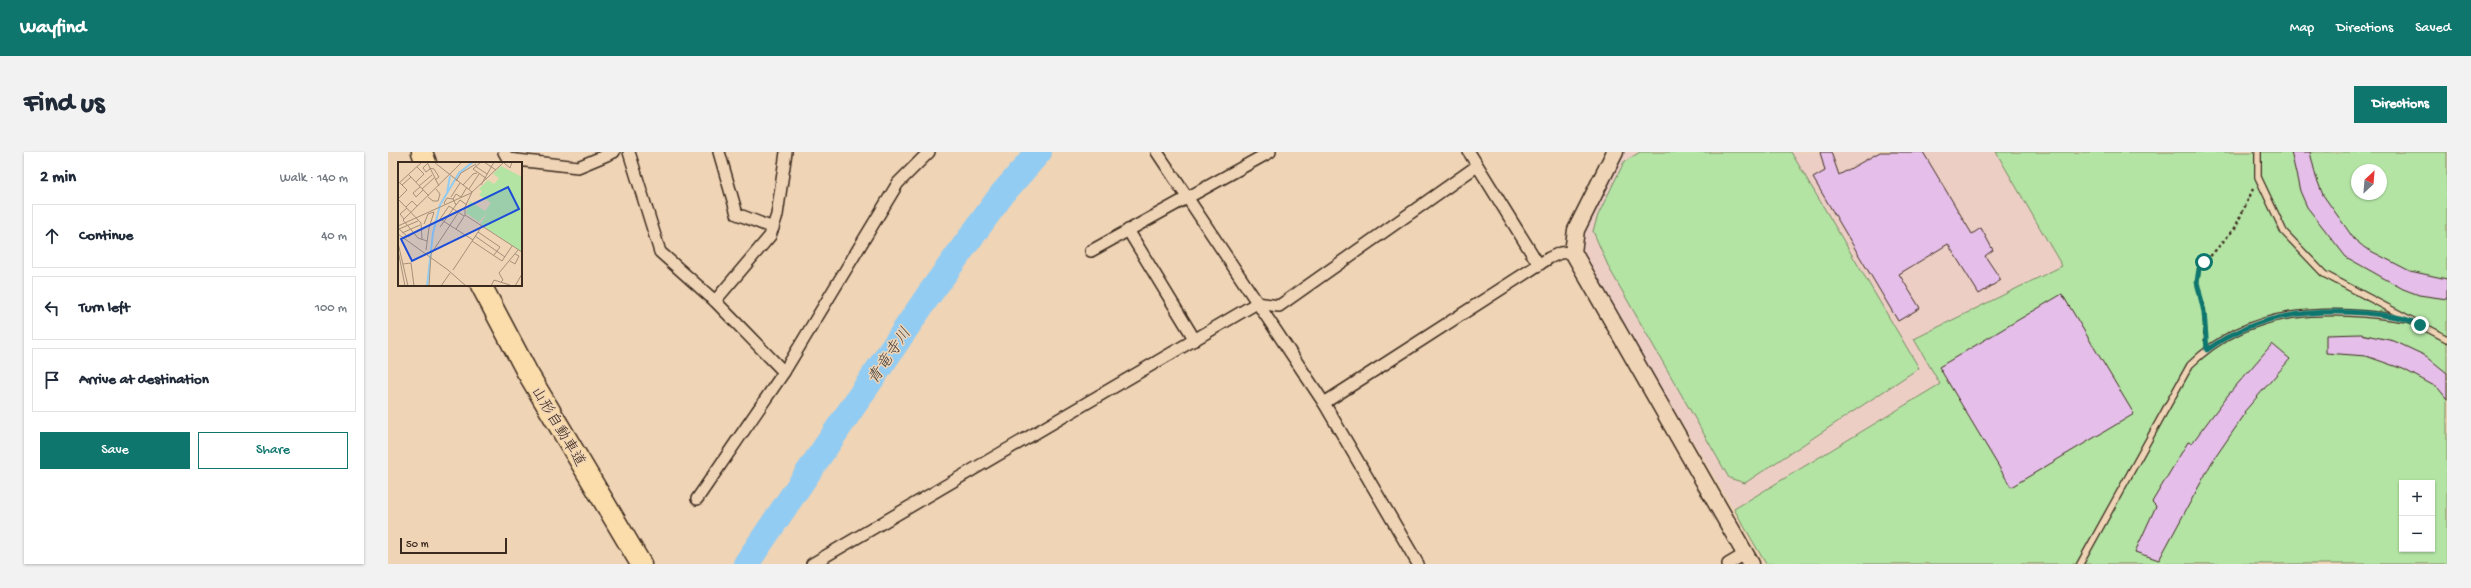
<!DOCTYPE html>
<html lang="en">
<head>
<meta charset="utf-8">
<style>
	:root { --surface:#fff; --page:#f2f2f3; --text:#1f2937; --muted:#747a83; --line:#e0e1e3; --accent:#0f766e }
	body { margin:0; font-family:"Gochi Hand","Klee One",sans-serif; background:var(--page); color:var(--text) }
	.controls { position:absolute; right:12px; bottom:12px; display:grid; overflow:hidden; border-radius:0px; box-shadow:0 1px 3px #0004 }
	.controls button { width:36px; height:36px; display:grid; place-items:center; padding:0; border:0; border-bottom:1px solid var(--line); background:var(--surface); color:var(--text); font:20px sans-serif }
	.compass { position:absolute; left:1963px; top:12px; width:36px; height:36px; border-radius:50%; background:var(--surface); box-shadow:0 1px 3px #0004; rotate:26deg }
	.scale { position:absolute; left:12px; bottom:10px; width:107px; box-sizing:border-box; padding-left:4px; border:2px solid #3b2a1e; border-top:0; font-size:11px; line-height:14px; white-space:nowrap; color:#3b2a1e; -webkit-text-stroke:3px #efd4b6; paint-order:stroke }
	.stop { position:absolute; width:12px; height:12px; margin:-9px; border:3px solid #0f766e; border-radius:50%; background:#fff }
	.stop.end { background:#0f766e; border-color:#fff; box-shadow:0 1px 4px #0008 }
	.list { margin:0; padding:0; list-style:none }
	h2 { display:flex; justify-content:space-between; align-items:center; height:52px; margin:0; padding:0 16px; font-size:17px }
	h2 small { font-size:13px; font-weight:400; color:var(--muted) }
	.list li { display:grid; grid-template-columns:26px 1fr auto; gap:12px; align-items:center; box-sizing:border-box; height:64px; margin:0 8px 8px; padding:0 8px; border:1px solid var(--line); border-radius:0px }
	.list b { display:block; font-size:15px; white-space:nowrap }
	.list em { font-size:13px; font-style:normal; color:var(--muted) }
	.actions { display:flex; gap:8px; padding:12px 16px }
	.actions a { flex:1; padding:9px 0; border:1px solid var(--accent); border-radius:0px; text-align:center; font-size:14px; color:var(--accent) }
	.actions .main { background:var(--accent); color:#fff }
	.icon { flex:none; width:22px; height:22px; fill:none; stroke:currentColor; stroke-width:2; stroke-linecap:round; stroke-linejoin:round }
	.map { position:relative; flex:none; width:2059px; height:412px; overflow:hidden; border-radius:0px }
	header { display:flex; align-items:center; gap:24px; box-sizing:border-box; height:56px; padding:0 20px; background:var(--accent); color:#fff }
	header strong { font-size:19px }
	nav { display:flex; gap:22px; margin-inline-start:auto; font-size:14px }
	.intro { display:flex; align-items:center; justify-content:space-between; box-sizing:border-box; height:96px; padding:0 24px }
	h1 { margin:0; font-size:28px }
	.button { padding:10px 18px; border-radius:0px; background:var(--accent); color:#fff; font-size:14px; font-weight:700 }
	main { display:flex; gap:24px; padding:0 24px }
	aside { flex:1; background:var(--surface); border-radius:0px; box-shadow:0 1px 3px #0004 }
	.map>svg:first-child { display:block }
	.built { fill:#eccec5 }
	.green { fill:#b3e4a4; stroke:#778761; fill-rule:evenodd }
	.lines { fill:none; stroke-linecap:round; stroke-linejoin:round }
	.river { stroke:#93ccf2; stroke-width:26 }
	.building { fill:#e5bfe9; stroke:#3b2a1e }
	.lane-casing { stroke:#3b2a1e; stroke-width:8 }
	.street-casing { stroke:#3b2a1e; stroke-width:14 }
	.secondary-casing { stroke:#3b2a1e; stroke-width:19 }
	.highway-casing { stroke:#3b2a1e; stroke-width:23 }
	.path { stroke:#3b2a1e; stroke-width:2.5; stroke-dasharray:3 3; stroke-linecap:butt }
	.lane { stroke:#efd4b6; stroke-width:5.5 }
	.street { stroke:#efd4b6; stroke-width:11 }
	.secondary { stroke:#efd4b6; stroke-width:16 }
	.highway { stroke:#fbdcab; stroke-width:20 }
	.route { stroke:#0f766e; stroke-width:5 }
	.labels { text-anchor:middle; stroke-width:3; stroke-linejoin:round; paint-order:stroke }
	.street-label { font-size:15px; fill:#3b2a1e; stroke:#efd4b6 }
	.water-label { font-size:16px; font-style:italic; fill:#48423e; stroke:#efd4b6 }
	.inset-river { fill:none; stroke:#93ccf2; stroke-width:2 }
	.inset-road { fill:none; stroke:#a79079; stroke-width:1 }
	.view { fill:#1d4ed8; fill-opacity:0.15; stroke:#1d4ed8; stroke-width:2 }
	.inset-edge { fill:none; stroke:#3b2a1e; stroke-width:2 }
</style>
</head>
<body>
<header>
<strong>Wayfind</strong>
<nav><a>Map</a><a>Directions</a><a>Saved</a></nav>
</header>
<div class="intro"><h1>Find us</h1><a class="button">Directions</a></div>
<main>
<aside>
<h2>2 min<small>Walk · 140 m</small></h2>
<ul class="list">
<li><svg class="icon" aria-label="ahead" viewBox="0 0 24 24"><path d="M12 20V5M6 11l6-6 6 6"/></svg><div><b>Continue</b></div><em>40 m</em></li>
<li><svg class="icon" aria-label="left" viewBox="0 0 24 24"><path d="M17 20v-9H6M10 6l-5 5 5 5"/></svg><div><b>Turn left</b></div><em>100 m</em></li>
<li><svg class="icon" aria-label="arrive" viewBox="0 0 24 24"><path d="M6 21V4h12l-3 4 3 4H6"/></svg><div><b>Arrive at destination</b></div></li>
</ul>
<div class="actions"><a class="main">Save</a><a>Share</a></div>
</aside>
<div class="map">
<svg width="2059" height="412" viewBox="0 0 2059 412">
	<rect width="100%" height="100%" fill="#efd4b6"/>
	<filter id="ink" filterUnits="userSpaceOnUse"><feTurbulence type="fractalNoise" baseFrequency=".025" numOctaves="2"/><feDisplacementMap in="SourceGraphic" scale="8" xChannelSelector="R" yChannelSelector="G"/><feConvolveMatrix kernelMatrix="1 2 1 2 8 2 1 2 1" color-interpolation-filters="sRGB"/></filter>
	<g filter="url(#ink)">
		<path class="built" d="M1232,0H1608L1674,114L1526,187L1553,231L1346,357L1198,112L1194,91L1196,80Z"/>
		<g class="green">
			<path d="M1252,0H1403L1531,216L1357,331L1341,326L1221,116L1205,79L1210,63L1236,10Z"/>
			<path d="M1608,0H2059V412H1378L1346,357L1552,232L1526,187L1674,114ZM1969,18H1993V42H1969ZM2014,331H2044V397H2014Z"/>
		</g>
		<g class="lines">
			<path class="river" d="M358,412L540,144L615,41L651,0"/>
		</g>
		<g class="building">
			<path d="M1432,0H1443L1451,23L1492,0H1535L1584,82L1593,76L1605,98L1597,104L1613,128L1591,142L1560,92L1511,122L1532,156L1510,169L1425,26L1437,19Z"/>
			<path d="M1903,0H1922L1928,25L1935,43L1966,87L1977,96L2022,119L2059,127V147L2031,143L2015,137L1958,105L1919,55L1912,39Z"/>
			<path d="M1674,142L1746,262L1623,335L1551,215Z"/>
			<path d="M1973,182L2006,189L2038,204L2059,221V247L2050,236L2015,217L1978,204L1938,201V183Z"/>
			<path d="M1884,192L1902,207L1856,260L1857,262L1824,310L1771,408L1747,400L1768,354L1764,350L1800,290L1804,291L1840,243Z"/>
		</g>
		<g class="lines">
			<g class="lane-casing">
				<g id="lane">
					<path d="M1870,0V25L1896,80L1936,122L2059,187"/>
					<path d="M1692,412L1802,213C1864,152 1940,156 2020,167"/>
				</g>
			</g>
			<g class="street-casing">
				<g id="street">
					<path d="M116,0L120,7L190,15L226,0"/>
					<path d="M241,0L272,100L327,149L396,220"/>
					<path d="M331,0L349,62L385,76"/>
					<path d="M769,0L936,251L1030,412"/>
					<path d="M1081,0L1151,113"/>
					<path d="M740,78L807,188"/>
					<path d="M703,99L882,0"/>
					<path d="M327,149L382,84L389,63L398,0"/>
					<path d="M936,251L1161,106L1172,101L1185,100"/>
					<path d="M309,347L396,220L510,31L541,0"/>
					<path d="M424,412L869,151L891,154L1089,14"/>
					<path d="M1340,412L1357,402"/>
				</g>
			</g>
			<g class="secondary-casing">
				<path id="secondary" d="M1227,0L1188,78L1185,100L1363,412"/>
			</g>
			<g class="highway-casing">
				<g id="highway">
					<path d="M34,0L38,11"/>
					<path d="M93,133L139,220L253,412"/>
				</g>
			</g>
			<path class="path" d="M1817,189L1816,160L1809,131L1811,117L1847,76L1865,37"/>
			<use href="#lane" class="lane"/>
			<use href="#street" class="street"/>
			<use href="#secondary" class="secondary"/>
			<use href="#highway" class="highway"/>
		</g>
	</g>
	<g class="lines" filter="url(#ink)">
		<path class="route" d="M1816,110L1811,117L1809,130L1816,160L1819,198C1867,163 1918,157 1976,161C1995,163 2015,164 2032,173"/>
	</g>
	<g class="labels">
		<g class="street-label">
			<text transform="translate(171 274) rotate(59)" y="5">山形自動車道</text>
		</g>
		<g class="water-label">
			<text transform="translate(500 203) rotate(-56)" y="6">青竜寺川</text>
		</g>
	</g>
	<g transform="translate(10 10)">
		<rect width="124" height="124" fill="#efd4b6"/>
		<path d="M103,4L124,15V90L82,62L90,50L81,60L68,51L72,39L87,49L93,41L81,33L84,29L81,27L90,18L96,22L101,16L95,12Z" fill="#b3e4a4"/>
		<path class="inset-river" d="M49,31L52,14M29,124L35,71L42,43L61,11L75,0"/>
		<path class="inset-road" d="M29,0L41,24M36,0L74,30M83,0L75,7L89,17M86,0L98,8M30,1L25,6L28,10L32,7M106,1L112,6L114,0M77,4L89,12M31,6L36,7L41,15L37,18M11,13L31,34M58,19L63,11L78,2M18,20L26,12L19,5M0,22L24,0M4,23L13,15M65,23L75,12L79,11M83,23L96,0M21,24L34,13M22,25L15,31L18,35L25,28M24,27L36,16M71,27L81,12M30,35L35,39H40L42,32L38,27M53,35L62,21M0,37L23,61L24,77M0,37L9,28L2,21M55,37L58,32L63,35L69,25M48,43L46,41L49,36L55,37M58,43L62,38L69,43M8,45L14,39L19,44M67,53L124,90M66,54L51,44L42,57L75,78M6,57L2,52L9,46M26,62L30,52L36,50L31,66L28,88M0,64L73,31L106,0M42,65L58,43L55,37M0,66L10,75L15,71M1,67L20,59M58,67L67,53V45L74,30M80,70L102,85L96,93M4,71L22,63M0,72L50,108L68,124M77,74L107,95M29,79L20,76L5,58L64,0M74,79L104,99L114,84M0,81L10,124M0,88L7,124M112,99L117,102L121,94L117,92M5,102L13,101L16,124M55,108L84,64M103,120L105,118L101,111L120,88M31,124L33,92L60,51M43,124L52,111M93,124L96,118L112,123M117,124L124,112"/>
		<path class="view" d="M110,25L121,47L14,99L3,77Z"/>
		<rect width="124" height="124" class="inset-edge"/>
	</g>
</svg>
<div class="controls">
<button>+</button>
<button>−</button>
</div>
<svg class="compass" viewBox="-18 -18 36 36"><path d="M0-13l5 13h-10z" fill="#e53935"/><path d="M0 13l5-13h-10z" fill="#747a83"/></svg>
<div class="scale">50 m</div>
<div class="stop" style="left:1816px;top:110px"></div>
<div class="stop end" style="left:2032px;top:173px"></div>
</div>
</main>
</body>
</html>
